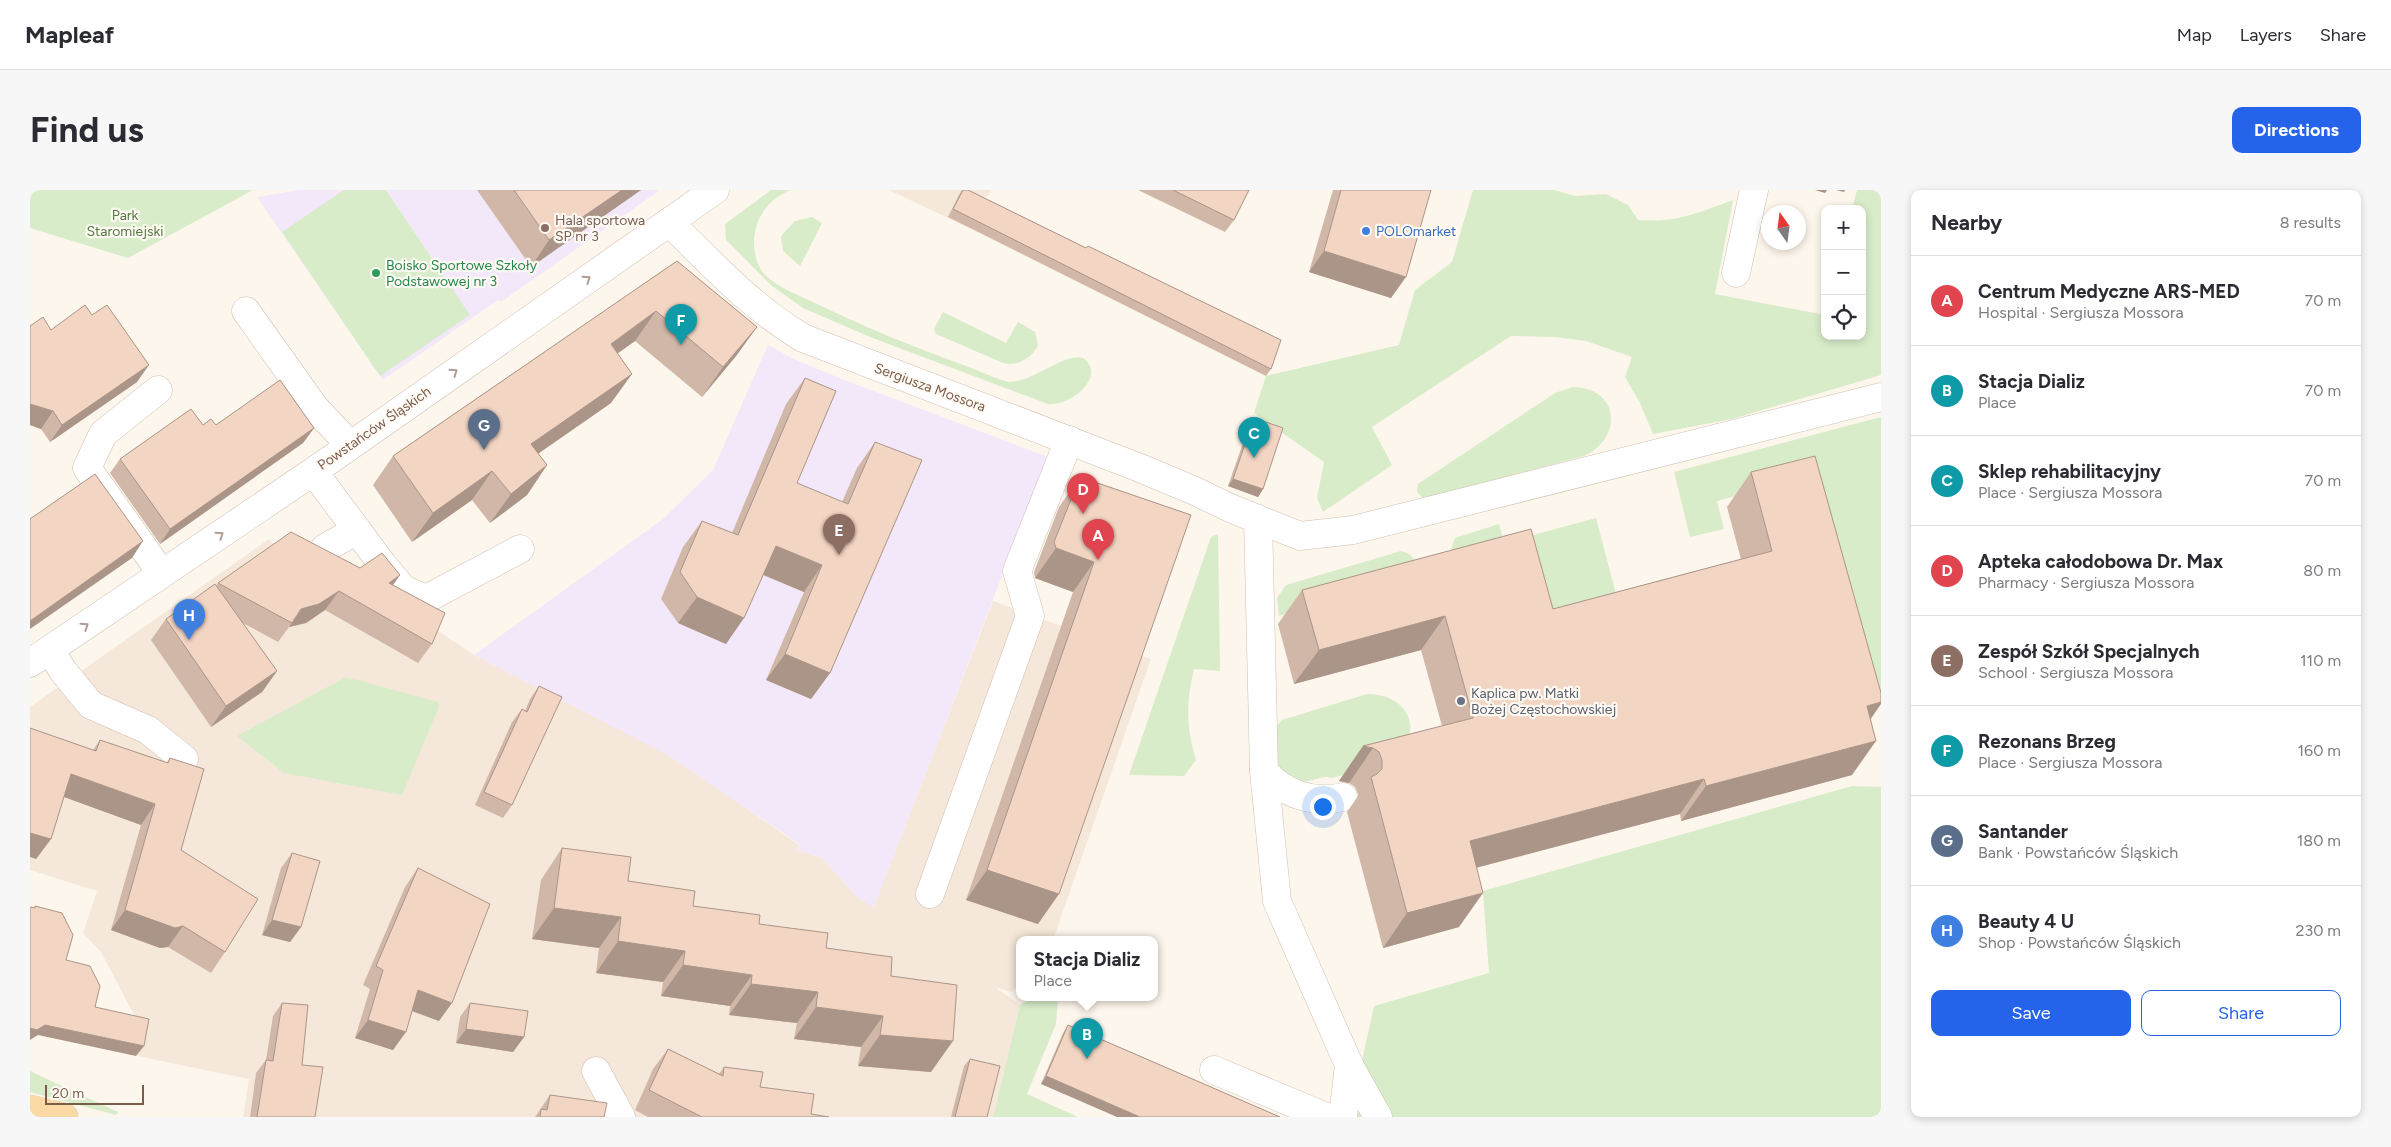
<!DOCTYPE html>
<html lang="en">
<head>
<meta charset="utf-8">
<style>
	:root { --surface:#fff; --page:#f7f7f7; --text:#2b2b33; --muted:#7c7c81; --line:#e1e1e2; --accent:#2563eb }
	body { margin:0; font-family:Figtree,sans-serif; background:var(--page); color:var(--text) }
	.controls { position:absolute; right:15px; top:15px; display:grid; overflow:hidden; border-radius:10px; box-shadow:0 2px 8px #0003 }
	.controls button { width:45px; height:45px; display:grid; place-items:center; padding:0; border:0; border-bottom:1px solid var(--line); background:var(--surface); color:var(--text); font:25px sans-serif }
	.compass { position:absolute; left:1731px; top:15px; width:45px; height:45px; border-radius:50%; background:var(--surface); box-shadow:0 2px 8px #0003; rotate:346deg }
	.scale { position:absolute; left:15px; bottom:12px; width:99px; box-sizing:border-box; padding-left:5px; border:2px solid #7a5c4d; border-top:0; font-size:14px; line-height:18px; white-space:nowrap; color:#7a5c4d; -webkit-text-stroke:4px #fffaf3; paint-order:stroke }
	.you { position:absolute; left:1292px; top:616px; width:18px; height:18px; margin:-12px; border:4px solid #fff; border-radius:50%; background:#1a73e8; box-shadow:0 0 0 8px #1a73e833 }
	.badge { display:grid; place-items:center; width:32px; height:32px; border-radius:50%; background:var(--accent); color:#fff; font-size:16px; font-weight:700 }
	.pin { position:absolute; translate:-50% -41px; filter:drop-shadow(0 1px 2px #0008) }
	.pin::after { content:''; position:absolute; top:26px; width:18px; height:15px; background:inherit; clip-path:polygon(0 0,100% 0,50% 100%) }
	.popup { position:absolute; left:986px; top:746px; width:142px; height:65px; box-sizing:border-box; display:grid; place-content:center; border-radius:10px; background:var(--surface); filter:drop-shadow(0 1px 4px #0005); font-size:16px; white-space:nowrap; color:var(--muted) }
	.popup b { font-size:19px; color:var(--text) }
	.popup::after { content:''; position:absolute; left:50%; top:100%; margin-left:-10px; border:10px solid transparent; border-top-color:var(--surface) }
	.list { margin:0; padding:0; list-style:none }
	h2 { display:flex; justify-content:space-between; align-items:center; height:65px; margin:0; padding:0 20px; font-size:21px }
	h2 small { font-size:16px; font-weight:400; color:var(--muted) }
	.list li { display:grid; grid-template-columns:32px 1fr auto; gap:15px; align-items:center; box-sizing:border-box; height:90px; padding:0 20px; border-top:1px solid var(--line) }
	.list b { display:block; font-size:19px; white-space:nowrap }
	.list p { margin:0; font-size:16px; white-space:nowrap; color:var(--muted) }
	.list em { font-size:16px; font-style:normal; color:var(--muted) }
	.actions { display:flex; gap:10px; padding:15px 20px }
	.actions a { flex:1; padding:11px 0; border:1px solid var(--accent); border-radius:10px; text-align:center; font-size:18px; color:var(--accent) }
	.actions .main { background:var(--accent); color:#fff }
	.icon { flex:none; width:28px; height:28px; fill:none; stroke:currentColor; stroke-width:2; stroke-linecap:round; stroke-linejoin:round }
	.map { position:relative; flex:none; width:1851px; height:927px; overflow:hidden; border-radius:10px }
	header { display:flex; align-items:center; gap:30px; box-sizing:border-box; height:70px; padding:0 25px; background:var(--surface); border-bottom:1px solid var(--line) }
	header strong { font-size:24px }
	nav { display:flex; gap:28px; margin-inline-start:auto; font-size:18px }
	.intro { display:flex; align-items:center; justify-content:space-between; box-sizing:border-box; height:120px; padding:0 30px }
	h1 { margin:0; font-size:35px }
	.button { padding:12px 22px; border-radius:10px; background:var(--accent); color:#fff; font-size:18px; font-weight:700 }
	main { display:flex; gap:30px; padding:0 30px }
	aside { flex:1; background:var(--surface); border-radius:10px; box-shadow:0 2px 8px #0003 }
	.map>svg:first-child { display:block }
	.residential { fill:#f5e8da }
	.education { fill:#f3e8fa }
	.green { fill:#d8ecc9 }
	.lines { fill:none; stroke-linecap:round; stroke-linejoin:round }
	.minor-casing { stroke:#d1beb0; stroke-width:29 }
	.major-casing { stroke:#dad1cd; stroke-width:29 }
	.minor { stroke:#fff; stroke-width:28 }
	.major { stroke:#fbd9a5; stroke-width:28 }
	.wall { fill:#d1b7a8 }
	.shaded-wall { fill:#aa9588 }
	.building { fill:#f3d5c3; stroke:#aa9588 }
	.oneway { stroke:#af9d94 }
	.education-dot { fill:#8d6e63; stroke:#fffaf3; stroke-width:2 }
	.shop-dot { fill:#3f7fe0; stroke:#fffaf3; stroke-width:2 }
	.leisure-dot { fill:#2e9e5b; stroke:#fffaf3; stroke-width:2 }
	.worship-dot { fill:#6b7280; stroke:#fffaf3; stroke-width:2 }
	.labels { text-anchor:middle; stroke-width:4.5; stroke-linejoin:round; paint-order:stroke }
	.park-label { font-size:14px; fill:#537a41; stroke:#fffaf3 }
	.education-label { font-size:14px; fill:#785e54; stroke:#fffaf3; text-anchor:start }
	.shop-label { font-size:14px; fill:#366cbe; stroke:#fffaf3; text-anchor:start }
	.leisure-label { font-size:14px; fill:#27864d; stroke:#fffaf3; text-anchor:start }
	.street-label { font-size:14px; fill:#7a5c4d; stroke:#fffaf3 }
	.worship-label { font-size:14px; fill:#5b616d; stroke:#fffaf3; text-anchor:start }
</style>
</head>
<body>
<header>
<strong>Mapleaf</strong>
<nav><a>Map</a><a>Layers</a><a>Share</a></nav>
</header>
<div class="intro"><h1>Find us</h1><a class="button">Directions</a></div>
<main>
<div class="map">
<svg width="1851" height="927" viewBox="0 0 1851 927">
	<rect width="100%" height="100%" fill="#fdf6ec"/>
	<g class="residential">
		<path d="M859,0H962L949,16L939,38Z"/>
		<path d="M239,349L249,360L407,440L444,465L638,564L769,655L767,660L792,668L827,707L844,716L963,411L1121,469L1023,750H990L989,795L981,802L965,797L990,815L963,927H213L219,889L107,866L112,840L71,762L53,743L67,701L0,680V517Z"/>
	</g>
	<g class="education">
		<path d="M269,0H630L471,112L468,110L353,190L227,7Z"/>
		<path d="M738,155L768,171L817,191L1018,267L844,717L827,707L792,668L767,660L769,654L638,565L444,465L633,329L683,280Z"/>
	</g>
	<g class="green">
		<path d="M0,0H223L98,68L0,38Z"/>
		<path d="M314,0H356L440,125L350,186L252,42Z"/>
		<path d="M741,0H760C743,8 731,19 726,38C722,53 724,73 735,85C749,98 768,105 785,113C834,137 884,157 936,176C950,181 964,188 978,192C1004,192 1032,163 1053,168C1078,186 1040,217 1018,214L840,147L773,118L742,96L696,50L695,34Z"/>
		<path d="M1443,0H1524L1545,6L1576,4L1598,15L1608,30C1648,33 1667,23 1703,10L1685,104L1790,124L1795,116V146H1832V19H1822L1827,0H1851V185L1702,229L1623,244L1610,213L1595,187L1602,167L1556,151L1525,147L1481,146L1342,237L1362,275L1293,322L1287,308L1294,272L1224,223L1236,186L1369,155L1385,100L1422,72Z"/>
		<path d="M782,27L792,33L770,76L753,61L751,46L765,31Z"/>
		<path d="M913,122L976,153L988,132L1005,142L1008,155C1002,168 987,177 973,173L906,144L904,139Z"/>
		<path d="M1543,197C1590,198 1593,248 1554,266L1397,308H1393L1387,302L1388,294L1525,203Z"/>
		<path d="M1851,227V508L1757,292L1687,311L1694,339L1660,347L1644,282Z"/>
		<path d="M1566,328L1586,404L1509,425L1488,349Z"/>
		<path d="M1469,334L1478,365L1426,379L1421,360L1425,348Z"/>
		<path d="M1188,344L1190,481L1164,479C1156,512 1156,537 1166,570L1154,586L1099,585L1181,347Z"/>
		<path d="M1371,361C1386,364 1387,376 1390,389L1249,426L1247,408L1256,395Z"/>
		<path d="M316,487L408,512L409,517L372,605L254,583L207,546Z"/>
		<path d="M1337,504C1369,503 1394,530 1372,559C1369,562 1366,569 1362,571C1352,577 1315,584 1302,588C1291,584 1279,595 1267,591C1260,589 1251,579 1245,575L1247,536L1252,530Z"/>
		<path d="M1822,596L1851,597V927H1326L1333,866L1344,816L1459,783L1453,701Z"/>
		<path d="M1000,808H1028L1026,834L997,904L1048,927H963L990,815Z"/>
		<path d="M0,881L88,922L86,925L0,902Z"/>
	</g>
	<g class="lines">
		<g class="minor-casing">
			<g id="minor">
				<path d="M639,32C682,74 721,117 773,148L1110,278L1165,301L1200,318L1270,346L1323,340L1851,207"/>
				<path d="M1706,83L1724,0"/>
				<path d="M216,121L285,218L320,255"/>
				<path d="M128,200L73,244L57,278L132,384"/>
				<path d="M287,279L289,289L353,375L373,399L396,409L490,359"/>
				<path d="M1228,329L1234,581C1253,604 1283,614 1313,607"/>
				<path d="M295,358L327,340"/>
				<path d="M20,460L33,481L61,515L118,540L154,569"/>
				<path d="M0,473L287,279L685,0"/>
				<path d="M1234,581L1247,711L1319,875L1313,927"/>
				<path d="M900,704L1000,426L987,381L1039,250"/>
				<path d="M1319,875L1348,927"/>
				<path d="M1184,880L1296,927"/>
				<path d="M566,881L591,927"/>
			</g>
		</g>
		<g class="major-casing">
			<path id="major" d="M0,919L34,927"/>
		</g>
		<use href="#minor" class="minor"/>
		<use href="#major" class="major"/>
	</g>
	<g class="wall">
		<path d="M447,0H611L501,77Z"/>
		<path d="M932,0H938L1056,58L1241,179L1236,186L918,27L929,5Z"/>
		<path d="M1108,0H1219L1204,30L1195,42Z"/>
		<path d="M1303,0H1401L1361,108L1279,82Z"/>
		<path d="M647,71L727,137L706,166L672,207L605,151L588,163L581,213L508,264L517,275L497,305L460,333L442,310L382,352L343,295L363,266Z"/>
		<path d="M0,136L21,140L107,192L20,252L11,239L0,235Z"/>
		<path d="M775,188L767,293L812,312L827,278L845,252L800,483L781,509L736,490L774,402L733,385L696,454L648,433L631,409L653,357L672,331L702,343L756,214Z"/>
		<path d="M1224,228L1233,299L1228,307L1198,296L1219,236Z"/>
		<path d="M173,235L284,238L273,253L130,354L80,283L90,269Z"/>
		<path d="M1721,282L1841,529L1822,585L1651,631L1650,624L1446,677L1429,737L1353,758L1317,622L1328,606V604L1325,597L1319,593L1309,591L1333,556L1412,536L1391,460L1264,494L1248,434L1272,400L1523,419L1711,369L1697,317Z"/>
		<path d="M1050,287L1161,325L1008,734L936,710L1043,402L1005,388L1004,382L1029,317Z"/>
		<path d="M188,393L363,395L402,454L388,473L295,420L276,433L259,437L248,452L213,433L247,481L232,502L181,537L121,450L136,429L186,396Z"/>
		<path d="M509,496L482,615L473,628L445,615L482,532L492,519L495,521L500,509Z"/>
		<path d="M0,538L63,560L70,550L136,573L140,568L151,660L195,762L181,783L138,757L130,758L81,740L111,635L34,607L21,649L6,669Z"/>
		<path d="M532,658L598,691L663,716L729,734L796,758L861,786L901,882L828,876L831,857L764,849L767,833L699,825L700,816L631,806L633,792L566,783L569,758L502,749L511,690Z"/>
		<path d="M262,663L271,737L260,752L232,745L251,678Z"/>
		<path d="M388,678L409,831L382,821L363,860L325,848L340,799L333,795L375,697Z"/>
		<path d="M252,813L272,875L285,927H220L226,883L236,870L243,826Z"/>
		<path d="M440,813L494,847L483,862L426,853L430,827Z"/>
		<path d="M1038,835L1250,927L1011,894L1033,843Z"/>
		<path d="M638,859L689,884L694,877L781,924L799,927H618L605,920L623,879Z"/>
		<path d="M940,869L957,927H921L934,876Z"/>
		<path d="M520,905L574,927H505Z"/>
	</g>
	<g class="shaded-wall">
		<path d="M592,0H611L501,77L519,50Z"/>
		<path d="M1785,0H1797L1795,3Z"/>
		<path d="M1806,0H1815L1814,2Z"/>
		<path d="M1294,61L1376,87L1361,108L1279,82Z"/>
		<path d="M626,121L605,151L560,183L581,154Z"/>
		<path d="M727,137L706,166L672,207L693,177Z"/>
		<path d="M119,175L107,192L20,252L32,235Z"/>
		<path d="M602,184L581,213L480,283L501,254Z"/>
		<path d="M0,214L23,221L11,239L0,235Z"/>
		<path d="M284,238L273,253L130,354L140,339Z"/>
		<path d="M517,275L497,305L460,333L481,304Z"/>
		<path d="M462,281L442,310L382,352L403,323Z"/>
		<path d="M1203,289L1233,299L1228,307L1198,296Z"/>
		<path d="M113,351L102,368L0,439V431Z"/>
		<path d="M746,356L792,375L774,402L727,382Z"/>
		<path d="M1026,358L1064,372L1043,402L1005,388Z"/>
		<path d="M370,385L357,404L359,393Z"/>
		<path d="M309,401L295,420L276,433L259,437L271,419Z"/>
		<path d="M667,407L714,428L696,454L648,433Z"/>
		<path d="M1415,426L1391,460L1264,494L1289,460Z"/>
		<path d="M755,464L800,483L781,509L736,490Z"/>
		<path d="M247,481L232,502L181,537L196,516Z"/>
		<path d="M1851,512V514L1829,546L1837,516Z"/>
		<path d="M1846,551L1822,585L1651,631L1676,596Z"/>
		<path d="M1333,556L1343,558L1319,593L1309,591Z"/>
		<path d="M41,584L125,614L111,635L26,604Z"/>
		<path d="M1674,589L1650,624L1415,686L1440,651Z"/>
		<path d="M0,643L21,649L6,669L0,667Z"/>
		<path d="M957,680L1029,704L1008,734L936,710Z"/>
		<path d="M1453,703L1429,737L1353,758L1377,723Z"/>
		<path d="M524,718L591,727L569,758L502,749Z"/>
		<path d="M95,720L153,736L138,757L130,758L81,740Z"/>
		<path d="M242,730L271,737L260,752L232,745Z"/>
		<path d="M588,751L655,761L633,792L566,783Z"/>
		<path d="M653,775L722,785L700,816L631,806Z"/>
		<path d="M721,794L788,802L767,833L699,825Z"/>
		<path d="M388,800L422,813L409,831L374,818Z"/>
		<path d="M786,817L853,826L831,857L764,849Z"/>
		<path d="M338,830L376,842L363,860L325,848Z"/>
		<path d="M15,835L114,856L106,866L8,845L0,850V838Z"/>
		<path d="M436,839L494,847L483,862L426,853Z"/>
		<path d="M850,845L923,851L901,882L828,876Z"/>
		<path d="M1016,886L1110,927H1087L1011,894Z"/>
	</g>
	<g class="building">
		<path d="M484,0H592L519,50Z"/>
		<path d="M933,0H938L1056,58L1058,56L1251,150L1241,179L923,19Z"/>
		<path d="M1143,0H1219L1204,30Z"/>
		<path d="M1311,0H1401L1376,87L1294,61Z"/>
		<path d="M647,71L727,137L693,177L626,121L581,154L602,184L501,254L517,275L481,304L462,281L403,323L363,266Z"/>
		<path d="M55,115L62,125L77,115L119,175L32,235L23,221L0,214V136L13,127L21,140Z"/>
		<path d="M775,188L806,201L767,293L818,314L845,252L892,270L800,483L755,464L792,375L746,356L714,428L667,407L650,382L672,331L708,345Z"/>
		<path d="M250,190L284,238L140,339L90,269L161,219L173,235L181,229L186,235Z"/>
		<path d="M1224,228L1253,238L1233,299L1203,289Z"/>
		<path d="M1785,266L1851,503V512L1837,516L1846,551L1676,596L1674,589L1440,651L1453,703L1377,723L1341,587L1347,584L1352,579V570L1349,562L1343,558L1333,556L1443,528L1415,426L1289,460L1272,400L1501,339L1523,419L1742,361L1721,282Z"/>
		<path d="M65,284L113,351L0,431V329Z"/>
		<path d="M1050,287L1161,325L1029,704L957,680L1064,372L1026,358L1024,352Z"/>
		<path d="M261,342L330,378L352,363L370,385L359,393L415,423L402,454L309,401L289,414L271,419L262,433L188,393Z"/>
		<path d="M185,394L247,481L196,516L136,429Z"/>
		<path d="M509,496L532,507L482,615L454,602L492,519L497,522Z"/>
		<path d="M0,538L66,561L70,550L138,573L140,568L174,579L151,660L228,709L195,762L153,736L145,738L95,720L125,614L41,584L21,649L0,643Z"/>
		<path d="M532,658L601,667L598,691L665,701L663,716L730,725L729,734L798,743L796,758L862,767L861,786L927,795L923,851L850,845L853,826L786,817L788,802L721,794L722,785L653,775L655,761L588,751L591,727L524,718Z"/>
		<path d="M262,663L290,671L271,737L242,730Z"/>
		<path d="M388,678L460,714L422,813L388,800L376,842L338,830L353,780L346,776Z"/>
		<path d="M5,716L32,723L43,745L36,770L60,776L70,796L65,817L119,829L114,856L15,835L7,840L0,838V717L5,718Z"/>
		<path d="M252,813L278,815L272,875L293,877L285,927H227L236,870L243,871Z"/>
		<path d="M440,813L498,821L494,847L436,839Z"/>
		<path d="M1038,835L1250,927H1110L1016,886Z"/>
		<path d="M638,859L693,886L694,877L733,882L730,897L784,904L781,924L799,927H672L619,900Z"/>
		<path d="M940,869L970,876L957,927H925Z"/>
		<path d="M520,905L577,913L574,927H510L511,919L517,920Z"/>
	</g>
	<defs><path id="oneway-chevron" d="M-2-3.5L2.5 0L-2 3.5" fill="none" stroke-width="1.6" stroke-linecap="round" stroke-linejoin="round" transform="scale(1.25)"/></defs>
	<g class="oneway">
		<use href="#oneway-chevron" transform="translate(557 89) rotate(-35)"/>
		<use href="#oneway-chevron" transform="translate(424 182) rotate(-35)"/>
		<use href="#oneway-chevron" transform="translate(190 345) rotate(-34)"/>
		<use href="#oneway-chevron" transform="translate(55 436) rotate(-34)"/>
	</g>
	<circle class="education-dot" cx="515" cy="38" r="5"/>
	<circle class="shop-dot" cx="1336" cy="41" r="5"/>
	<circle class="leisure-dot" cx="346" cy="83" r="5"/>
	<circle class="worship-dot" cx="1431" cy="511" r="5"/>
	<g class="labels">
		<g class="park-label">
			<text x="95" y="30">Park<tspan x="95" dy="16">Staromiejski</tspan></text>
		</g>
		<g class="education-label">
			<text x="525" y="35">Hala sportowa<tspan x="525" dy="16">SP nr 3</tspan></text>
		</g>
		<g class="shop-label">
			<text x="1346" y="46">POLOmarket</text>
		</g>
		<g class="leisure-label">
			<text x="356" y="80">Boisko Sportowe Szkoły<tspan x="356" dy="16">Podstawowej nr 3</tspan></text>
		</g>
		<g class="street-label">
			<text transform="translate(900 197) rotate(20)" y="5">Sergiusza Mossora</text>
			<text transform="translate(344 238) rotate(-35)" y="5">Powstańców Śląskich</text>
		</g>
		<g class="worship-label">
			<text x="1441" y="508">Kaplica pw. Matki<tspan x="1441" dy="16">Bożej Częstochowskiej</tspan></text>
		</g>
	</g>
</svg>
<div class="controls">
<button>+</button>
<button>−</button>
<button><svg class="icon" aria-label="locate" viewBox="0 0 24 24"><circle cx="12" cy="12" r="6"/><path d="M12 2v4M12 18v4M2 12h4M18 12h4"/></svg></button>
</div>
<svg class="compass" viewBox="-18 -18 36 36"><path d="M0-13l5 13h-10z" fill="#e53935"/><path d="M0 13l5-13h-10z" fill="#7c7c81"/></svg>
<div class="scale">20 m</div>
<div class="you"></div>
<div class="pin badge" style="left:1068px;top:370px;background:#e0444e">A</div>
<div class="pin badge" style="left:1057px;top:869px;background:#0f9aa8">B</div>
<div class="popup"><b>Stacja Dializ</b>Place</div>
<div class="pin badge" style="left:1224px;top:268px;background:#0f9aa8">C</div>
<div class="pin badge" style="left:1053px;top:324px;background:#e0444e">D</div>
<div class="pin badge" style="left:809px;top:365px;background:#8d6e63">E</div>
<div class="pin badge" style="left:651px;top:155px;background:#0f9aa8">F</div>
<div class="pin badge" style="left:454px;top:260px;background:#5c6f8a">G</div>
<div class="pin badge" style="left:159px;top:450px;background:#3f7fe0">H</div>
</div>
<aside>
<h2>Nearby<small>8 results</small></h2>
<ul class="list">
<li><span class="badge" style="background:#e0444e">A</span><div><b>Centrum Medyczne ARS-MED</b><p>Hospital · Sergiusza Mossora</p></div><em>70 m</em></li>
<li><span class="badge" style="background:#0f9aa8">B</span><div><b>Stacja Dializ</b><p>Place</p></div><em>70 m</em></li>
<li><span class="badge" style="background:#0f9aa8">C</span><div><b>Sklep rehabilitacyjny</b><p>Place · Sergiusza Mossora</p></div><em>70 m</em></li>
<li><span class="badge" style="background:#e0444e">D</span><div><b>Apteka całodobowa Dr. Max</b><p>Pharmacy · Sergiusza Mossora</p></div><em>80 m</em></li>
<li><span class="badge" style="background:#8d6e63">E</span><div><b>Zespół Szkół Specjalnych</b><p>School · Sergiusza Mossora</p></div><em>110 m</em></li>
<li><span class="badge" style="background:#0f9aa8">F</span><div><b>Rezonans Brzeg</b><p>Place · Sergiusza Mossora</p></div><em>160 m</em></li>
<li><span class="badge" style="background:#5c6f8a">G</span><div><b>Santander</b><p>Bank · Powstańców Śląskich</p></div><em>180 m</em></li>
<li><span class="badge" style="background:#3f7fe0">H</span><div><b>Beauty 4 U</b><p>Shop · Powstańców Śląskich</p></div><em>230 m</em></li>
</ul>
<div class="actions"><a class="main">Save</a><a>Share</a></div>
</aside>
</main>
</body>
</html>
